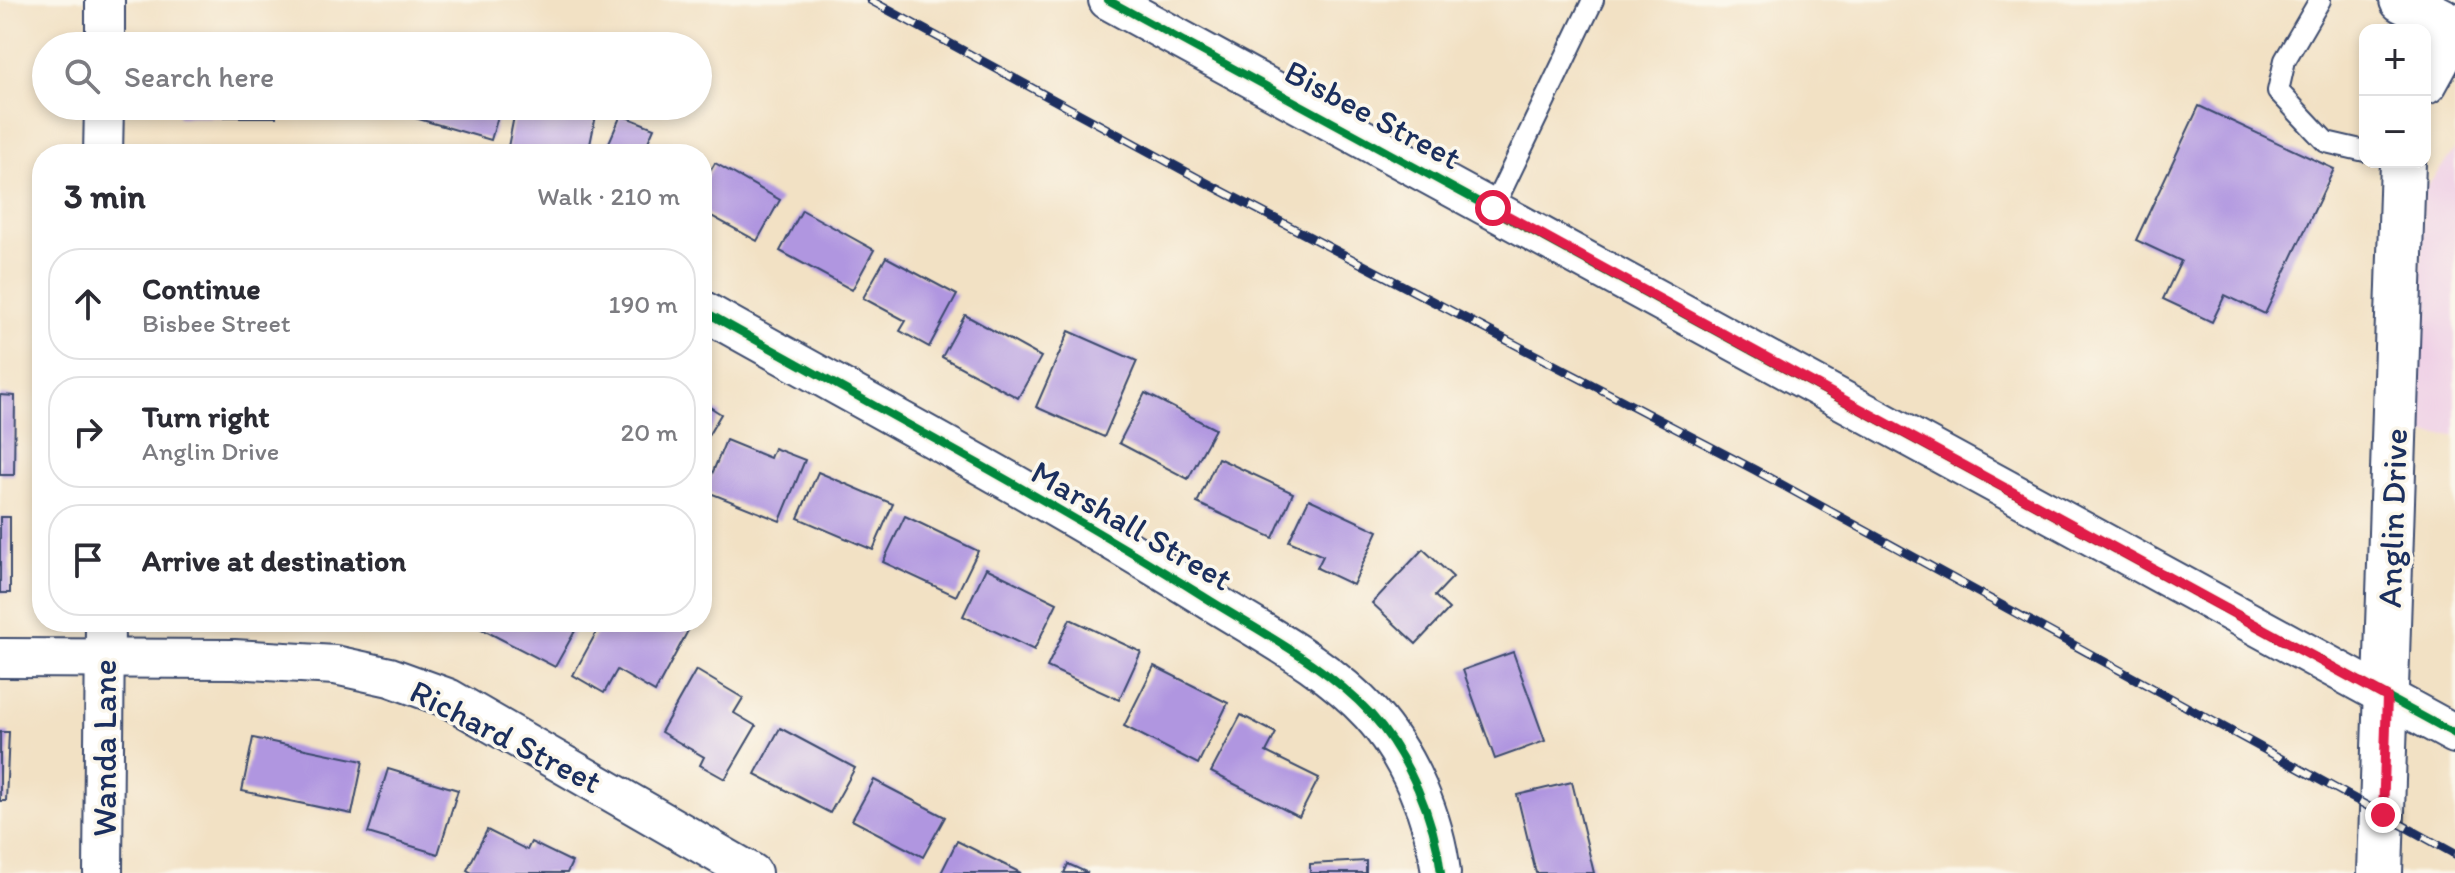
<!DOCTYPE html>
<html lang="en">
<head>
<meta charset="utf-8">
<style>
	:root { --surface:#fff; --page:#f7f7f7; --text:#2b2b33; --muted:#7c7c81; --line:#e1e1e2 }
	body { margin:0; font-family:Itim,sans-serif; background:var(--page); color:var(--text) }
	.controls { position:absolute; right:24px; top:24px; display:grid; overflow:hidden; border-radius:16px; box-shadow:0 4px 12px #0003 }
	.controls button { width:72px; height:72px; display:grid; place-items:center; padding:0; border:0; border-bottom:2px solid var(--line); background:var(--surface); color:var(--text); font:40px sans-serif }
	.stop { position:absolute; width:24px; height:24px; margin:-18px; border:6px solid #e11d48; border-radius:50%; background:#fff }
	.stop.end { background:#e11d48; border-color:#fff; box-shadow:0 2px 8px #0008 }
	.list { margin:0; padding:0; list-style:none }
	h2 { display:flex; justify-content:space-between; align-items:center; height:104px; margin:0; padding:0 32px; font-size:34px }
	h2 small { font-size:26px; font-weight:400; color:var(--muted) }
	.list li { display:grid; grid-template-columns:52px 1fr auto; gap:24px; align-items:center; box-sizing:border-box; height:112px; margin:0 16px 16px; padding:0 16px; border:2px solid var(--line); border-radius:32px }
	.list b { display:block; font-size:30px; white-space:nowrap }
	.list p { margin:0; font-size:26px; white-space:nowrap; color:var(--muted) }
	.list em { font-size:26px; font-style:normal; color:var(--muted) }
	.icon { flex:none; width:44px; height:44px; fill:none; stroke:currentColor; stroke-width:2; stroke-linecap:round; stroke-linejoin:round }
	.map { position:relative; flex:none; width:2455px; height:873px; overflow:hidden }
	.search { position:absolute; background:var(--surface); box-shadow:0 4px 12px #0003; left:32px; top:32px; width:680px; height:88px; display:flex; align-items:center; gap:20px; box-sizing:border-box; padding:0 28px; border-radius:44px; color:var(--muted); font-size:30px }
	.panel { position:absolute; background:var(--surface); box-shadow:0 4px 12px #0003; left:32px; top:144px; width:680px; height:488px; border-radius:32px }
	.map>svg:first-child { display:block }
	.built { fill:#efd0e6 }
	.building { fill:#b096e0 }
	.lines { fill:none; stroke-linecap:round; stroke-linejoin:round }
	.lane-casing { stroke:#3b4a6d; stroke-width:24 }
	.street-casing { stroke:#3b4a6d; stroke-width:42 }
	.secondary-casing { stroke:#3b4a6d; stroke-width:48 }
	.primary-casing { stroke:#3b4a6d; stroke-width:48 }
	.lane { stroke:#fff; stroke-width:20 }
	.street { stroke:#fff; stroke-width:38 }
	.secondary { stroke:#fff; stroke-width:44 }
	.primary { stroke:#fff; stroke-width:44 }
	.rail-casing { stroke:#1b2f5e; stroke-width:9 }
	.rail { stroke:#fbf7ec; stroke-width:6; stroke-dasharray:18; stroke-linecap:butt }
	.cycleway-casing { stroke:#fbf7ec; stroke-width:13 }
	.cycleway { stroke:#00873e; stroke-width:8 }
	.route { stroke:#e11d48; stroke-width:10 }
	.labels { text-anchor:middle; stroke-width:7; stroke-linejoin:round; paint-order:stroke }
	.street-label { font-size:34px; fill:#1b2f5e; stroke:#fbf7ec }
</style>
</head>
<body>
<div class="map">
<svg width="2455" height="873" viewBox="0 0 2455 873">
	<rect width="100%" height="100%" fill="#fbf7ec"/>
	<filter id="ink" filterUnits="userSpaceOnUse"><feTurbulence type="fractalNoise" baseFrequency=".0125" numOctaves="2"/><feDisplacementMap in="SourceGraphic" scale="16" xChannelSelector="R" yChannelSelector="G"/><feConvolveMatrix kernelMatrix="1 2 1 2 8 2 1 2 1" color-interpolation-filters="sRGB"/></filter>
	<filter id="wash" filterUnits="userSpaceOnUse"><feTurbulence type="fractalNoise" baseFrequency=".006" numOctaves="4" result="noise"/><feDisplacementMap in="SourceGraphic" scale="32" xChannelSelector="R" yChannelSelector="G"/><feGaussianBlur stdDeviation="1.8" result="paint"/><feColorMatrix in="noise" values="0 0 0 0 0 0 0 0 0 0 0 0 0 0 0 0 0 1.4 0 .05"/><feComposite in="paint" operator="in"/></filter>
	<g filter="url(#wash)">
		<rect width="100%" height="100%" fill="#f2e1c4"/>
		<path class="built" d="M2455,149V435L2415,434L2423,192Z"/>
		<g id="blocks">
			<g class="building">
				<rect x="178" y="106" width="98" height="11"/>
				<path d="M307,106H383V111L306,110Z"/>
				<path d="M416,106H501L491,140L412,117Z"/>
				<path d="M516,106H598L588,154L507,152Z"/>
				<path d="M2199,106L2334,169L2265,314L2225,295L2212,322L2163,299L2181,261L2136,240Z"/>
				<path d="M621,115L654,128L647,144L670,154H604Z"/>
				<path d="M715,163L780,200L757,241L702,211V185Z"/>
				<path d="M802,210L874,250L852,290L780,251Z"/>
				<path d="M886,257L957,295L929,347L900,331L906,321L863,298Z"/>
				<path d="M965,315L1041,357L1018,398L942,357Z"/>
				<path d="M1069,331L1137,361L1104,437L1036,407Z"/>
				<path d="M1145,393L1215,429L1188,479L1119,443Z"/>
				<path d="M0,395L15,396L14,475H0Z"/>
				<path d="M702,402L721,414L702,446Z"/>
				<path d="M726,440L770,458L774,448L805,460L780,521L705,491Z"/>
				<path d="M1218,458L1293,493L1273,538L1197,503Z"/>
				<path d="M818,472L893,504L873,550L798,518Z"/>
				<path d="M1309,499L1378,531L1353,585L1317,568L1323,556L1289,541Z"/>
				<path d="M905,516L978,551L956,596L883,562Z"/>
				<rect x="0" y="517" width="10" height="76"/>
				<path d="M1423,549L1453,577L1435,596L1449,609L1416,644L1372,603Z"/>
				<path d="M986,568L1057,603L1034,650L963,616Z"/>
				<path d="M1070,619L1141,652L1119,700L1047,667Z"/>
				<path d="M468,622H580L555,667Z"/>
				<path d="M602,622H680L690,627L655,692L617,670L604,693L573,675Z"/>
				<path d="M1513,652L1545,741L1495,759L1463,670Z"/>
				<path d="M1154,666L1228,703L1198,764L1124,726Z"/>
				<path d="M696,670L743,698L734,713L756,726L725,779L700,765L704,757L661,732Z"/>
				<path d="M1241,715L1276,733L1266,752L1319,778L1299,817L1211,772Z"/>
				<path d="M780,728L855,768L830,813L755,774Z"/>
				<path d="M0,732H9L6,801H0Z"/>
				<path d="M253,738L363,761L352,814L242,791Z"/>
				<path d="M388,769L458,790L438,854L368,833Z"/>
				<path d="M874,780L945,817L923,857L852,820Z"/>
				<path d="M1572,782L1594,873H1536L1517,795Z"/>
				<path d="M487,830L527,850L531,842L572,862L567,873H472L467,870Z"/>
				<path d="M957,841L1021,873H941Z"/>
				<path d="M1366,861V873H1310V864Z"/>
				<path d="M1068,864L1088,873H1064Z"/>
			</g>
		</g>
	</g>
	<g filter="url(#ink)">
		<use href="#blocks" fill-opacity="0" stroke="#3b4a6d" stroke-width="2"/>
		<g class="lines">
			<g class="lane-casing">
				<g id="lane">
					<path d="M2320,0L2285,60L2278,91L2326,142L2365,151"/>
					<path d="M1493,208L1593,0"/>
				</g>
			</g>
			<g class="street-casing">
				<g id="street">
					<path d="M1108,0L2455,734"/>
					<path d="M105,46V0"/>
					<path d="M103,154L104,106"/>
					<path d="M702,310C869,404 1040,494 1203,596C1260,632 1325,664 1371,714C1408,755 1435,819 1441,873"/>
					<path d="M0,658L234,659L335,665L390,677L448,698L752,873"/>
					<path d="M103,873L105,622"/>
				</g>
			</g>
			<g class="secondary-casing">
				<g id="secondary">
					<path d="M2425,82L2455,28"/>
					<path d="M2380,873L2403,162"/>
				</g>
			</g>
			<g class="primary-casing">
				<path id="primary" d="M2402,0L2455,27"/>
			</g>
			<use href="#lane" class="lane"/>
			<use href="#street" class="street"/>
			<use href="#secondary" class="secondary"/>
			<use href="#primary" class="primary"/>
			<g class="rail-casing">
				<path id="rail" d="M870,0L1205,182L1755,470L2455,854"/>
			</g>
			<use href="#rail" class="rail"/>
			<g class="cycleway-casing">
				<g id="cycleway">
					<path d="M1108,0L2455,734"/>
					<path d="M702,310C869,404 1040,494 1203,596C1260,632 1325,664 1371,714C1408,755 1435,819 1441,873"/>
				</g>
			</g>
			<use href="#cycleway" class="cycleway"/>
		</g>
	</g>
	<g class="lines" filter="url(#ink)">
		<path class="route" d="M1493,208L2387,697L2383,815"/>
	</g>
	<g class="labels">
		<g class="street-label">
			<text transform="translate(1373 114) rotate(28)" y="12">Bisbee Street</text>
			<text transform="translate(2392 518) rotate(-88)" y="12">Anglin Drive</text>
			<text transform="translate(1132 525) rotate(30)" y="12">Marshall Street</text>
			<text transform="translate(506 736) rotate(27)" y="12">Richard Street</text>
			<text transform="translate(104 748) rotate(-90)" y="12">Wanda Lane</text>
		</g>
	</g>
</svg>
<div class="controls">
<button>+</button>
<button>−</button>
</div>
<div class="stop" style="left:1493px;top:208px"></div>
<div class="stop end" style="left:2383px;top:815px"></div>
<div class="search"><svg class="icon" aria-label="search" viewBox="0 0 24 24"><circle cx="10" cy="10" r="6"/><path d="M15 15l6 6"/></svg>Search here</div>
<section class="panel">
<h2>3 min<small>Walk · 210 m</small></h2>
<ul class="list">
<li><svg class="icon" aria-label="ahead" viewBox="0 0 24 24"><path d="M12 20V5M6 11l6-6 6 6"/></svg><div><b>Continue</b><p>Bisbee Street</p></div><em>190 m</em></li>
<li><svg class="icon" aria-label="right" viewBox="0 0 24 24"><path d="M7 20v-9h11M14 6l5 5-5 5"/></svg><div><b>Turn right</b><p>Anglin Drive</p></div><em>20 m</em></li>
<li><svg class="icon" aria-label="arrive" viewBox="0 0 24 24"><path d="M6 21V4h12l-3 4 3 4H6"/></svg><div><b>Arrive at destination</b></div></li>
</ul>
</section>
</div>
</body>
</html>
